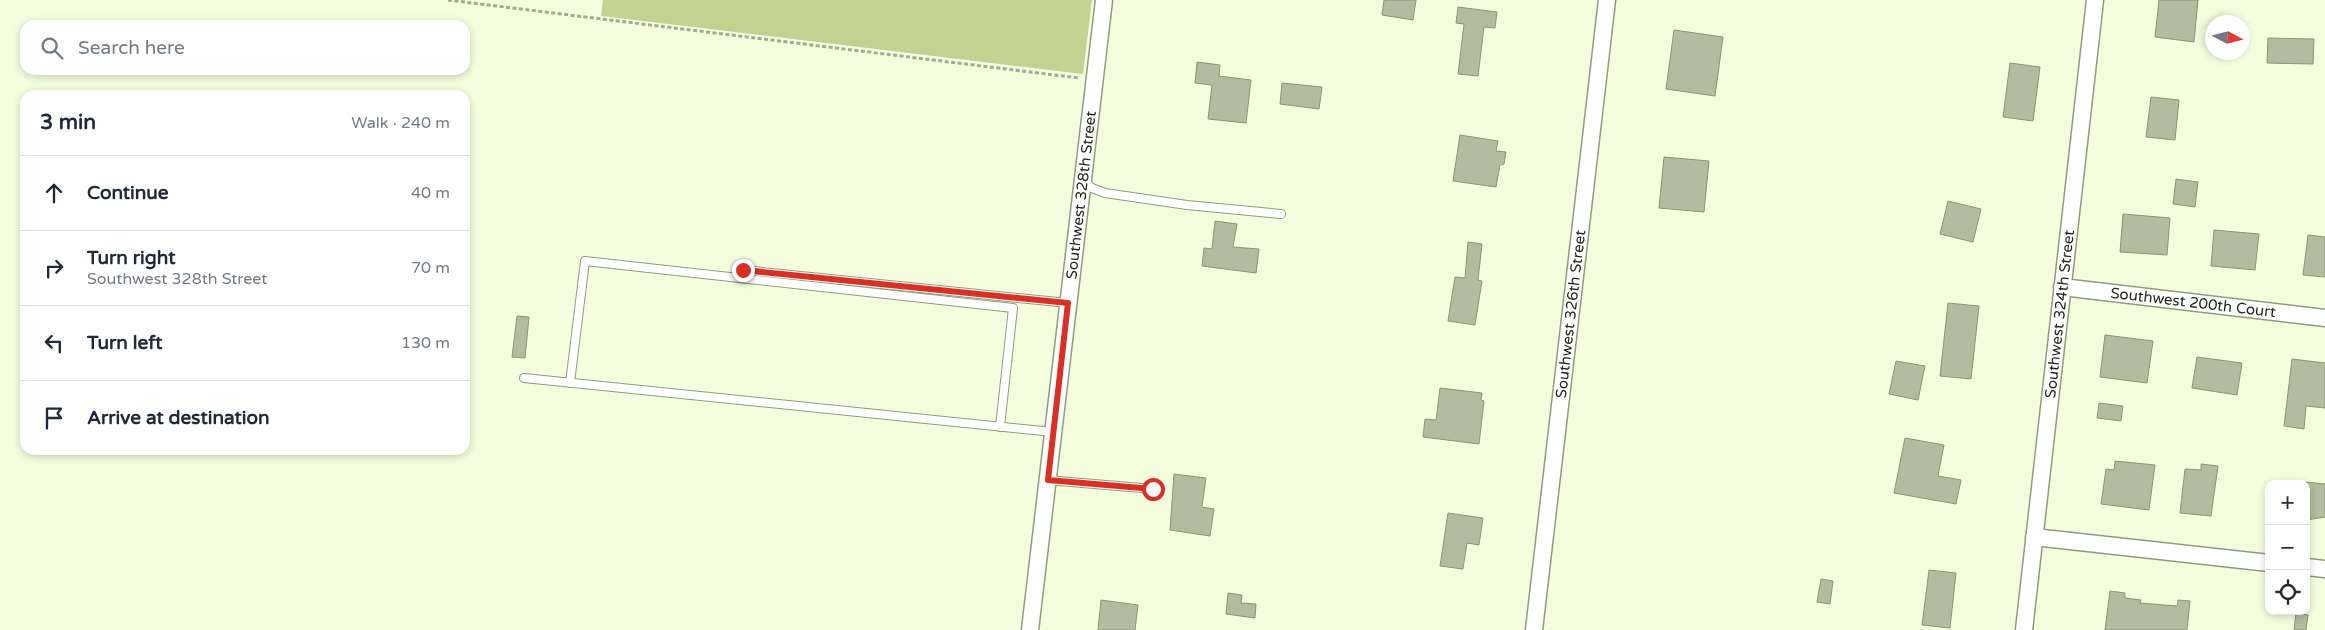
<!DOCTYPE html>
<html lang="en">
<head>
<meta charset="utf-8">
<style>
	:root { --surface:#fff; --page:#f2f2f3; --text:#1f2937; --muted:#747a83; --line:#e0e1e3 }
	body { margin:0; font-family:"Varela Round",sans-serif; background:var(--page); color:var(--text) }
	.controls { position:absolute; right:15px; bottom:15px; display:grid; overflow:hidden; border-radius:10px; box-shadow:0 2px 8px #0003 }
	.controls button { width:45px; height:45px; display:grid; place-items:center; padding:0; border:0; border-bottom:1px solid var(--line); background:var(--surface); color:var(--text); font:25px sans-serif }
	.compass { position:absolute; left:2205px; top:15px; width:45px; height:45px; border-radius:50%; background:var(--surface); box-shadow:0 2px 8px #0003; rotate:97deg }
	.stop { position:absolute; width:15px; height:15px; margin:-11px; border:4px solid #d93025; border-radius:50%; background:#fff }
	.stop.end { background:#d93025; border-color:#fff; box-shadow:0 1px 5px #0008 }
	.list { margin:0; padding:0; list-style:none }
	h2 { display:flex; justify-content:space-between; align-items:center; height:65px; margin:0; padding:0 20px; font-size:21px }
	h2 small { font-size:16px; font-weight:400; color:var(--muted) }
	.list li { display:grid; grid-template-columns:32px 1fr auto; gap:15px; align-items:center; box-sizing:border-box; height:75px; padding:0 20px; border-top:1px solid var(--line) }
	.list b { display:block; font-size:19px; white-space:nowrap }
	.list p { margin:0; font-size:16px; white-space:nowrap; color:var(--muted) }
	.list em { font-size:16px; font-style:normal; color:var(--muted) }
	.icon { flex:none; width:28px; height:28px; fill:none; stroke:currentColor; stroke-width:2; stroke-linecap:round; stroke-linejoin:round }
	.map { position:relative; flex:none; width:2325px; height:630px; overflow:hidden }
	.search { position:absolute; background:var(--surface); box-shadow:0 2px 8px #0003; left:20px; top:20px; width:450px; height:55px; display:flex; align-items:center; gap:12px; box-sizing:border-box; padding:0 18px; border-radius:15px; color:var(--muted); font-size:19px }
	.panel { position:absolute; background:var(--surface); box-shadow:0 2px 8px #0003; left:20px; top:90px; width:450px; height:365px; border-radius:15px }
	.map>svg:first-child { display:block }
	.green { fill:#c0d393 }
	.building { fill:#b3bc9f; stroke:#8c9478 }
	.lines { fill:none; stroke-linecap:round; stroke-linejoin:round }
	.service-casing { stroke:#929b7f; stroke-width:10 }
	.minor-casing { stroke:#929b7f; stroke-width:19 }
	.path { stroke:#a2aa92; stroke-width:3; stroke-dasharray:4 2.5; stroke-linecap:butt }
	.service { stroke:#fff; stroke-width:8 }
	.minor { stroke:#fff; stroke-width:16 }
	.route { stroke:#d93025; stroke-width:6 }
	.labels { text-anchor:middle; stroke-width:5; stroke-linejoin:round; paint-order:stroke }
	.street-label { font-size:15px; fill:#23271b; stroke:#f4fedf }
</style>
</head>
<body>
<div class="map">
<svg width="2325" height="630" viewBox="0 0 2325 630">
	<rect width="100%" height="100%" fill="#f4fedf"/>
	<path class="green" d="M603,0H1092L1083,74L601,16Z"/>
	<g class="building">
		<path d="M1384,0H1416L1413,20L1382,15Z"/>
		<path d="M2159,0H2198L2194,42L2155,37Z"/>
		<path d="M1458,7L1497,12L1495,28L1484,27L1478,76L1458,74L1464,24L1456,23Z"/>
		<path d="M1674,30L1723,37L1715,96L1666,89Z"/>
		<path d="M2268,38L2314,39L2313,64L2267,63Z"/>
		<path d="M1197,62L1220,65L1219,76L1251,80L1246,123L1208,119L1212,85L1195,83Z"/>
		<path d="M2010,63L2040,67L2033,121L2003,117Z"/>
		<path d="M1282,83L1322,87L1319,109L1280,104Z"/>
		<path d="M2151,97L2179,100L2175,140L2146,137Z"/>
		<path d="M1460,135L1498,141L1496,151L1506,152L1504,164L1500,165L1496,187L1453,181Z"/>
		<path d="M1664,157L1709,161L1704,212L1659,208Z"/>
		<path d="M2176,179L2198,182L2195,207L2173,204Z"/>
		<path d="M1948,201L1981,209L1973,242L1940,234Z"/>
		<path d="M2123,214L2170,218L2167,255L2120,252Z"/>
		<path d="M1215,221L1237,224L1233,247L1259,249L1256,273L1202,266L1204,248L1212,249Z"/>
		<path d="M2214,230L2259,234L2255,270L2211,266Z"/>
		<path d="M2308,235L2325,237V277L2303,275Z"/>
		<path d="M1468,242L1482,244L1478,280L1482,281L1475,325L1448,321L1455,277L1465,278Z"/>
		<path d="M1948,303L1979,306L1971,379L1940,376Z"/>
		<path d="M517,316L529,317L525,358L512,357Z"/>
		<path d="M2105,335L2153,341L2147,383L2100,377Z"/>
		<path d="M2197,357L2242,363L2237,395L2192,388Z"/>
		<path d="M2292,359L2325,363V408L2306,406L2304,429L2284,426Z"/>
		<path d="M1896,361L1925,366L1918,400L1889,394Z"/>
		<path d="M1440,388L1482,393L1481,400L1484,401L1479,444L1423,437L1425,419L1436,420Z"/>
		<path d="M2099,403L2123,406L2121,421L2097,418Z"/>
		<path d="M1905,438L1944,445L1938,476L1961,480L1956,504L1894,493Z"/>
		<path d="M2115,461L2155,465L2149,510L2101,504L2106,469L2114,470Z"/>
		<path d="M2201,464L2218,466L2211,516L2180,513L2185,469L2201,470Z"/>
		<path d="M1174,474L1206,478L1202,507L1214,509L1210,536L1170,530Z"/>
		<path d="M2306,482L2325,484V517L2306,520Z"/>
		<path d="M1448,513L1483,518L1479,545L1467,543L1463,569L1440,566Z"/>
		<path d="M1929,570L1956,573L1950,628L1922,625Z"/>
		<path d="M1821,579L1833,581L1830,604L1817,602Z"/>
		<path d="M2110,591L2125,593V598L2141,600L2140,603L2177,606L2178,600L2190,601L2187,630H2105Z"/>
		<path d="M1228,593L1242,595L1241,603L1256,604L1255,618L1226,614Z"/>
		<path d="M1101,600L1138,605L1135,630H1098Z"/>
		<path d="M2296,613L2308,615L2306,630H2294Z"/>
	</g>
	<g class="lines">
		<g class="service-casing">
			<g id="service">
				<path d="M1083,180L1092,188L1105,193L1187,205L1281,214"/>
				<path d="M743,270L1068,303"/>
				<path d="M524,378L1053,432"/>
				<path d="M570,383L585,261L1013,308L1000,427"/>
				<path d="M1047,480L1153,489"/>
			</g>
		</g>
		<g class="minor-casing">
			<g id="minor">
				<path id="s1" d="M2062,287L2325,318"/>
				<path d="M2034,537L2269,563"/>
				<path d="M2306,567L2325,569"/>
				<path id="s2" d="M1030,630L1104,0"/>
				<path id="s3" d="M1534,630L1607,0"/>
				<path id="s4" d="M2024,630L2095,0"/>
			</g>
		</g>
		<path class="path" d="M448,0L1079,78"/>
		<use href="#service" class="service"/>
		<use href="#minor" class="minor"/>
	</g>
	<g class="lines">
		<path class="route" d="M743,270L1068,303L1048,480L1153,489"/>
	</g>
	<g class="labels">
		<g class="street-label">
			<text dy="5" stroke="none"><textPath href="#s2" startOffset="438">Southwest 328th Street</textPath></text>
			<text dy="5" stroke="none"><textPath href="#s1" startOffset="132">Southwest 200th Court</textPath></text>
			<text dy="5" stroke="none"><textPath href="#s3" startOffset="318">Southwest 326th Street</textPath></text>
			<text dy="5" stroke="none"><textPath href="#s4" startOffset="318">Southwest 324th Street</textPath></text>
		</g>
	</g>
</svg>
<div class="controls">
<button>+</button>
<button>−</button>
<button><svg class="icon" aria-label="locate" viewBox="0 0 24 24"><circle cx="12" cy="12" r="6"/><path d="M12 2v4M12 18v4M2 12h4M18 12h4"/></svg></button>
</div>
<svg class="compass" viewBox="-18 -18 36 36"><path d="M0-13l5 13h-10z" fill="#e53935"/><path d="M0 13l5-13h-10z" fill="#747a83"/></svg>
<div class="stop" style="left:1153px;top:489px"></div>
<div class="stop end" style="left:743px;top:270px"></div>
<div class="search"><svg class="icon" aria-label="search" viewBox="0 0 24 24"><circle cx="10" cy="10" r="6"/><path d="M15 15l6 6"/></svg>Search here</div>
<section class="panel">
<h2>3 min<small>Walk · 240 m</small></h2>
<ul class="list">
<li><svg class="icon" aria-label="ahead" viewBox="0 0 24 24"><path d="M12 20V5M6 11l6-6 6 6"/></svg><div><b>Continue</b></div><em>40 m</em></li>
<li><svg class="icon" aria-label="right" viewBox="0 0 24 24"><path d="M7 20v-9h11M14 6l5 5-5 5"/></svg><div><b>Turn right</b><p>Southwest 328th Street</p></div><em>70 m</em></li>
<li><svg class="icon" aria-label="left" viewBox="0 0 24 24"><path d="M17 20v-9H6M10 6l-5 5 5 5"/></svg><div><b>Turn left</b></div><em>130 m</em></li>
<li><svg class="icon" aria-label="arrive" viewBox="0 0 24 24"><path d="M6 21V4h12l-3 4 3 4H6"/></svg><div><b>Arrive at destination</b></div></li>
</ul>
</section>
</div>
</body>
</html>
